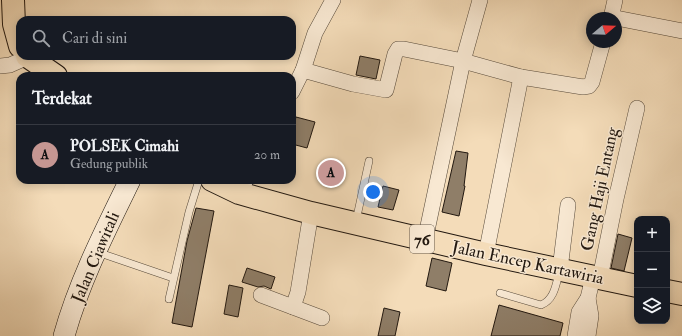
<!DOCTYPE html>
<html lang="id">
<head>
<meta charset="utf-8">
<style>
	:root { --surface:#171b24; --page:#242831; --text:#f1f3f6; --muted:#9ea1a6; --line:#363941; --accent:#c59692 }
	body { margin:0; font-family:"IM FELL Double Pica",serif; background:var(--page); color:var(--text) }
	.controls { position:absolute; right:12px; bottom:12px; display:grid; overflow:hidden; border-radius:8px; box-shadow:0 2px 10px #0003 }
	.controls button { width:36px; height:36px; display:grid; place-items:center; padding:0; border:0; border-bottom:1px solid var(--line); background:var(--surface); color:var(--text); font:20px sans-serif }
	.compass { position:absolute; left:586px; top:12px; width:36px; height:36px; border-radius:50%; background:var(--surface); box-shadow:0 2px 10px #0003; rotate:71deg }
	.you { position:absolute; left:373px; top:192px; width:14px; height:14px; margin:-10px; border:3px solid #fff; border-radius:50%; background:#1a73e8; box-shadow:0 0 0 6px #1a73e833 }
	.badge { display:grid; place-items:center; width:26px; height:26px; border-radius:50%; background:var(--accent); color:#111; font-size:13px; font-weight:700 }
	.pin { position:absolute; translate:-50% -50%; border:2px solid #fff; box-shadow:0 1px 4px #0006 }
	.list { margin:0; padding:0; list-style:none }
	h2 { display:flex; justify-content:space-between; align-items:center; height:52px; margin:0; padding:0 16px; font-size:17px }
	h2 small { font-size:13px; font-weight:400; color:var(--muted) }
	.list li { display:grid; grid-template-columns:26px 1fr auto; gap:12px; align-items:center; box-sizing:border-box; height:60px; padding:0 16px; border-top:1px solid var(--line) }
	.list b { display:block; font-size:15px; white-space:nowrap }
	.list p { margin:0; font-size:13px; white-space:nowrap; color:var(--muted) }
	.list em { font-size:13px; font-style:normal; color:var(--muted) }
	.icon { flex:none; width:22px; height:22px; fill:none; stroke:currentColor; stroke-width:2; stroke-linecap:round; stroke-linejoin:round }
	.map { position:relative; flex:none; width:682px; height:336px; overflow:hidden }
	.search { position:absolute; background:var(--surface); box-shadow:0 2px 10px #0003; left:16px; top:16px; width:280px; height:44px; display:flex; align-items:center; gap:10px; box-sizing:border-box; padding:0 14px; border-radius:12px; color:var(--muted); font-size:15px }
	.panel { position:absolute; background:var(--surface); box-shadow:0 2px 10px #0003; left:16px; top:72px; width:280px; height:112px; border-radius:12px }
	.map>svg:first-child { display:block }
	.building { fill:#8f7e68; stroke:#221810 }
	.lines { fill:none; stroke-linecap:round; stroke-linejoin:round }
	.lane-casing { stroke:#56493a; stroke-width:8 }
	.street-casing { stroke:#56493a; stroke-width:16 }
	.secondary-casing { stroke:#221810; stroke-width:22 }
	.primary-casing { stroke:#221810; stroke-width:24 }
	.lane { stroke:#f8e8d2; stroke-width:7 }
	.street { stroke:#f8e8d2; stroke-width:15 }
	.secondary { stroke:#f8e8d2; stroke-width:21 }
	.primary { stroke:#f4dcb9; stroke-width:22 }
	.labels { text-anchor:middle; stroke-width:3; stroke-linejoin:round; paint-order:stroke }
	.shield { fill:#f8e8d2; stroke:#62564a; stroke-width:1 }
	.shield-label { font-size:16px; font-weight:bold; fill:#221810 }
	.street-label { font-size:17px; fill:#221810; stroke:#f8e8d2 }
</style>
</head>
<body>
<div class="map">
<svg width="682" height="336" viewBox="0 0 682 336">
	<rect width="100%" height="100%" fill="#f4dcb9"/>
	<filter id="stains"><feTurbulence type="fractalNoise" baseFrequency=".005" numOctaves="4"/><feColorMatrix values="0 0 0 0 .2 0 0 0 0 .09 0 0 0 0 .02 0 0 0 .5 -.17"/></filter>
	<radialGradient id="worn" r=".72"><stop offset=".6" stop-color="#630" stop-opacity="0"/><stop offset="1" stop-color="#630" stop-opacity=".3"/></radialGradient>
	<g class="building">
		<path d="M360,56L380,60L376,79L356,75Z"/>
		<path d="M296,117L315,122L307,148L292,144V131Z"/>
		<path d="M456,151L468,153L464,186H465L459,216L442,212Z"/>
		<path d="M383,186L399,190L393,210L378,207Z"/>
		<path d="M196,208L214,211L192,327L172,323L187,241Z"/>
		<path d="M618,234L632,238L624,271L611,268Z"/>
		<path d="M432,258L452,263L446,291L426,286Z"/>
		<path d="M247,268L275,277L271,289L264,286L258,287L242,282Z"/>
		<path d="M229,285L243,288L238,317L224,314Z"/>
		<path d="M499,305L563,323L560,336H491Z"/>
		<path d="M384,308L400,312L395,336H378Z"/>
	</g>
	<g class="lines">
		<g class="lane-casing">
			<g id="lane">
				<path d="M356,221L369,161"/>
				<path d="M97,252L173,278"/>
				<path d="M500,293L541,305C554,300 556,285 559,273"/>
				<path d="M169,299L189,212L199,180"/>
			</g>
		</g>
		<g class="street-casing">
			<g id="street">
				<path d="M611,17L682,31"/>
				<path d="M611,18L615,0"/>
				<path d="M0,66L10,65L28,57"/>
				<path d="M303,70L353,84L386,90L395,54L398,49H404L463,61L521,77L583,87L589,86L592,82L603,42"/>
				<path d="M292,92L303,70L315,33L333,0"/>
				<path d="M239,193L246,180"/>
				<path d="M425,240L463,61L480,0"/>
				<path d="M486,254L521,77"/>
				<path d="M560,269L568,205"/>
				<path d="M600,278L616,199L637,108"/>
				<path d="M261,295L322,318"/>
				<path d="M293,307L298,292L311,213"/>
				<path d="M575,336L579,312L588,298L593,277"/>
				<path d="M588,336L591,316L588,298"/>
			</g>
		</g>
		<g class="secondary-casing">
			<path id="secondary" d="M64,336C79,282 105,231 130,180"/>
		</g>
		<g class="primary-casing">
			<g id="primary">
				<path d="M13,0L14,24L20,46"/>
				<path d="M27,56L56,76"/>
				<path d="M212,180L239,193L311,213L486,254L637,286"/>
				<path d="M667,291L682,294"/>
			</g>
		</g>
		<use href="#lane" class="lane"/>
		<use href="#street" class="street"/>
		<use href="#secondary" class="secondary"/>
		<use href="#primary" class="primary"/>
	</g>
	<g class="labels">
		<rect class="shield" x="410" y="225" width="24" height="28" rx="3"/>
		<g class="shield-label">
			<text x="422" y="245">76</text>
		</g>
		<g class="street-label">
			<text transform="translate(599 189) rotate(-78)" y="6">Gang Haji Entang</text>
			<text transform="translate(95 257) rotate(-67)" y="6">Jalan Ciawitali</text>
			<text transform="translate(528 262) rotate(12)" y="6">Jalan Encep Kartawiria</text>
		</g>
	</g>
	<rect width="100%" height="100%" filter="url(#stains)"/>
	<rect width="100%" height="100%" fill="url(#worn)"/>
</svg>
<div class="controls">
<button>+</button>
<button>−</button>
<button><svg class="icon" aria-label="layers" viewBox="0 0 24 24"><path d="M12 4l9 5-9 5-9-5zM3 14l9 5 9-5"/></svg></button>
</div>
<svg class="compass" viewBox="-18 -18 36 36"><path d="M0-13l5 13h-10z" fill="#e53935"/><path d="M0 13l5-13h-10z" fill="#9ea1a6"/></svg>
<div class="you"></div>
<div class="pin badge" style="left:331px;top:173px">A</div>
<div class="search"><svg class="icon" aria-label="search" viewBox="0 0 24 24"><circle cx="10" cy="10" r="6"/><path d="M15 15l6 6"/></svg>Cari di sini</div>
<section class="panel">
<h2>Terdekat<small></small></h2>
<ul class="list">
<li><span class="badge">A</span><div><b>POLSEK Cimahi</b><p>Gedung publik</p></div><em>20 m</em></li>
</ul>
</section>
</div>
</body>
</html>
